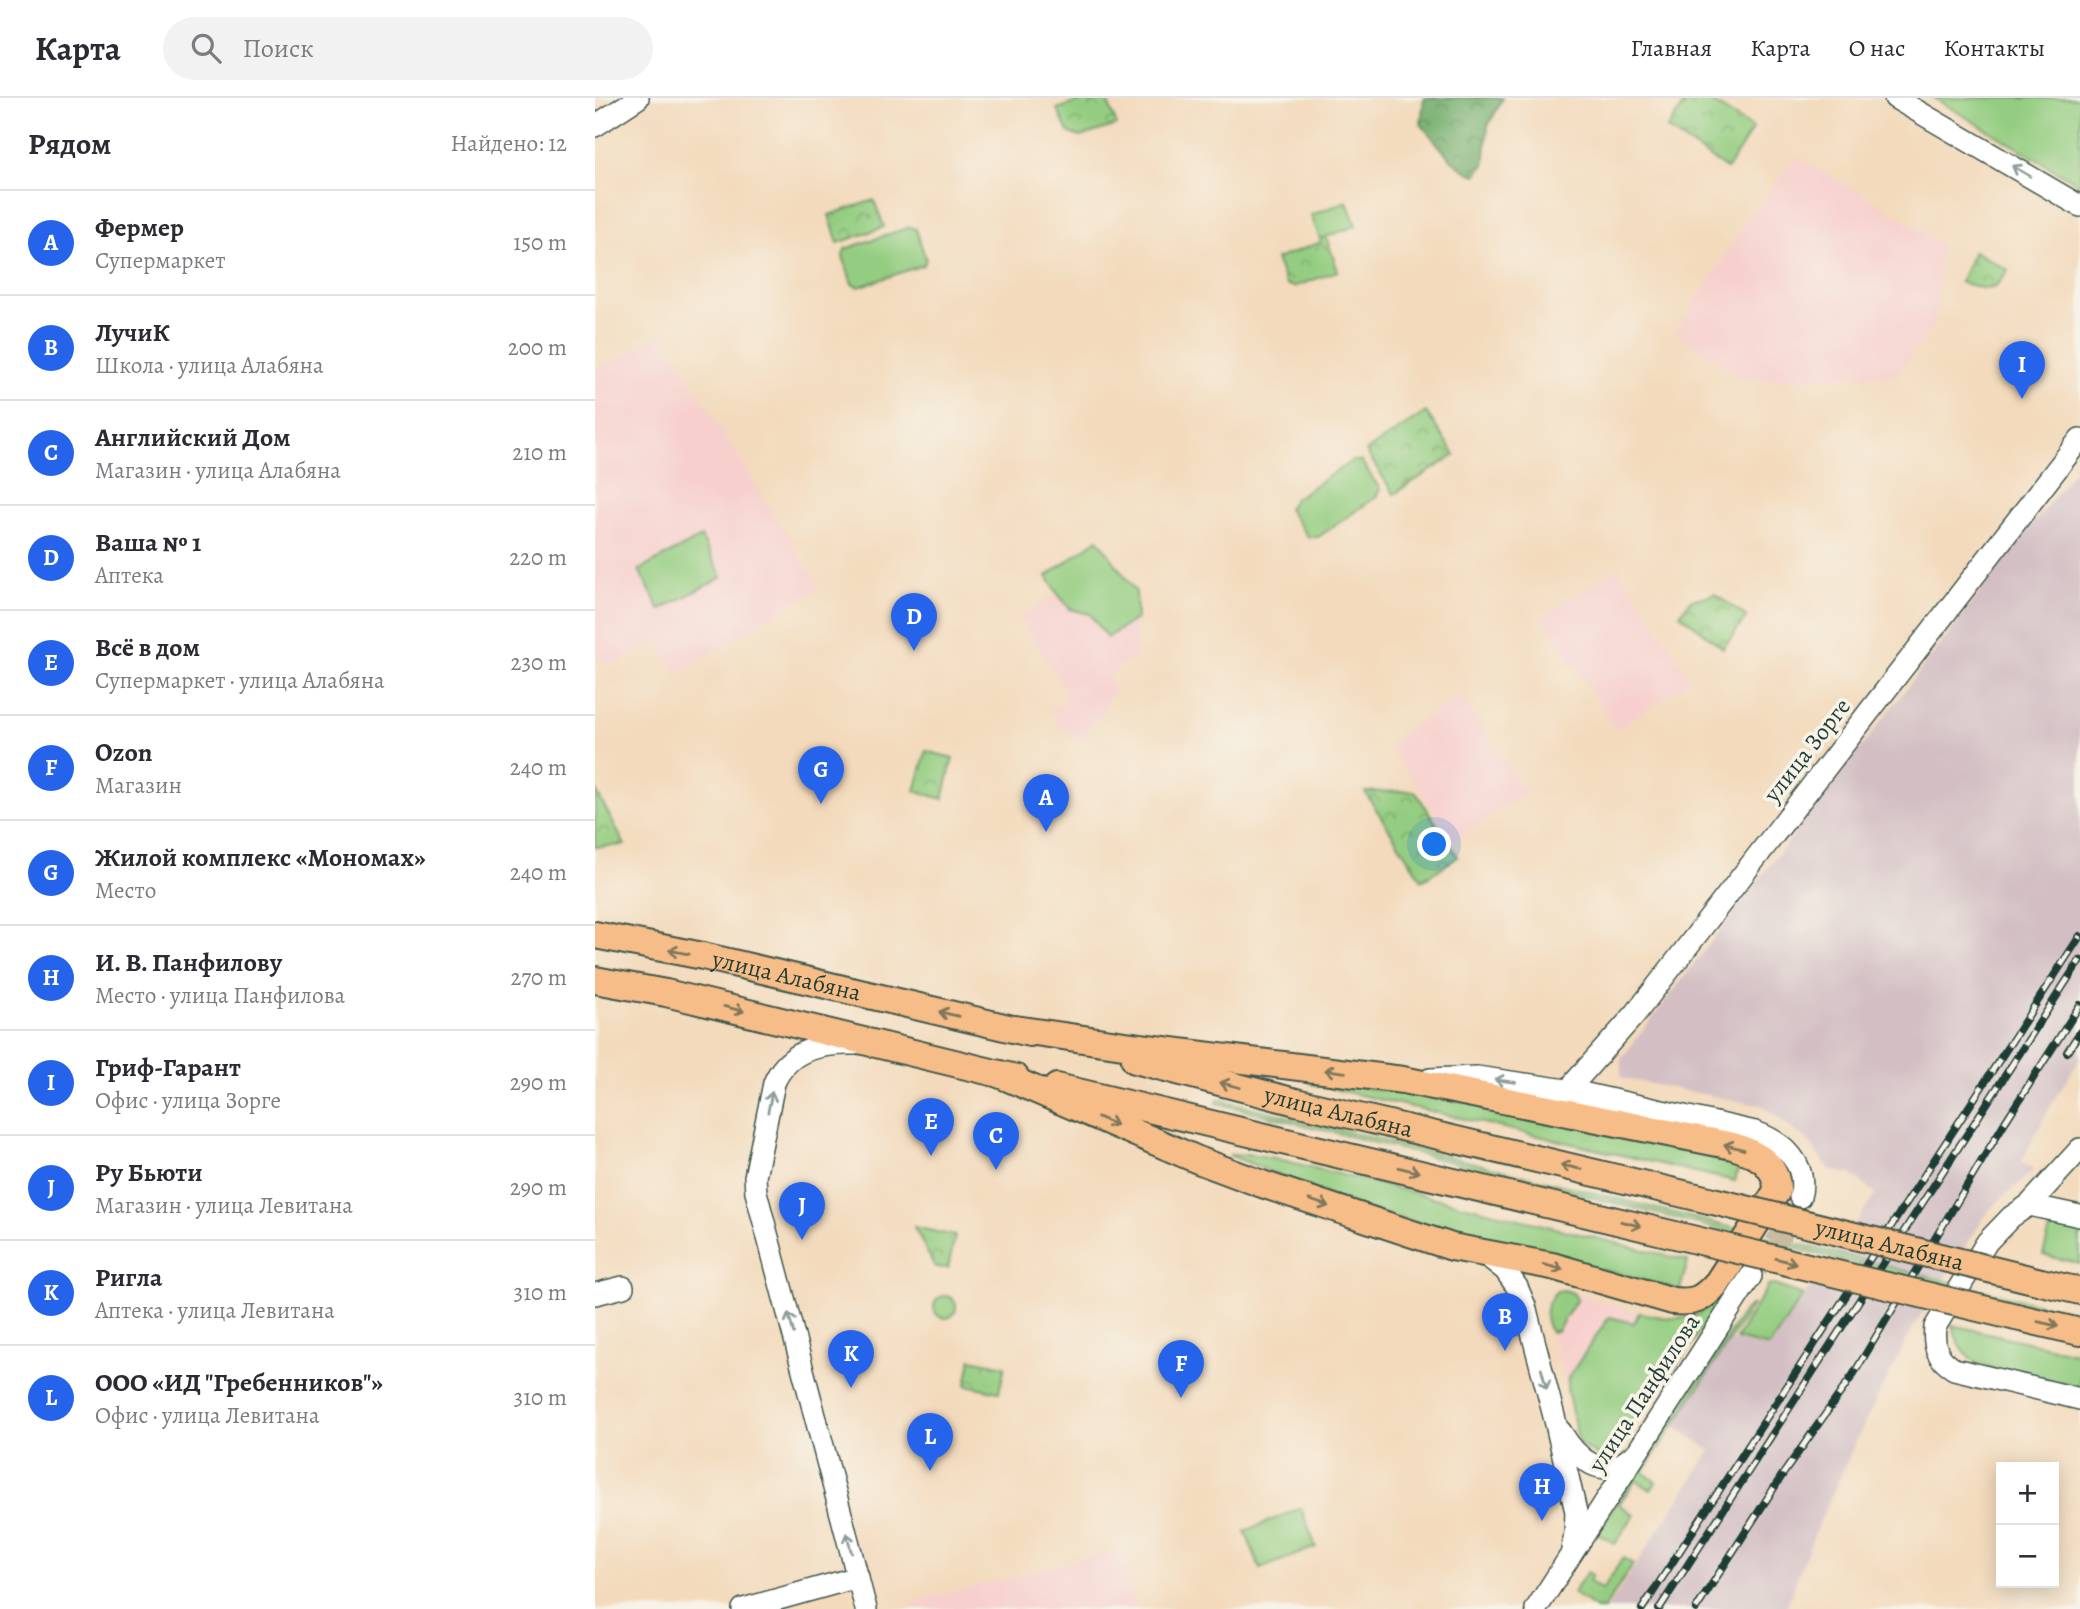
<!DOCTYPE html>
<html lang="ru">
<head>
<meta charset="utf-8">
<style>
	:root { --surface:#fff; --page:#f2f2f3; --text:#2b2b33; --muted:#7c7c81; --line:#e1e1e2; --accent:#2563eb }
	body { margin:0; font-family:Alegreya,serif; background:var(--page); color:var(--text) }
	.controls { position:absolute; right:21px; bottom:21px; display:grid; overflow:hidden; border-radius:0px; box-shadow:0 4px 18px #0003 }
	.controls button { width:63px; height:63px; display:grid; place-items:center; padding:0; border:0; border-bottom:2px solid var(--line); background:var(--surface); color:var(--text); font:35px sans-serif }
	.you { position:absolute; left:840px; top:747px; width:24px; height:24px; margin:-18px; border:5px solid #fff; border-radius:50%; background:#1a73e8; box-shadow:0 0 0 10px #1a73e833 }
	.badge { display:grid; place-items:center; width:46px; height:46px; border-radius:50%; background:var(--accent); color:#fff; font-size:23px; font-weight:700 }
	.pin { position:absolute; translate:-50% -58px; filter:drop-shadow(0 2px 4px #0008) }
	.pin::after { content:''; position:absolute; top:37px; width:24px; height:21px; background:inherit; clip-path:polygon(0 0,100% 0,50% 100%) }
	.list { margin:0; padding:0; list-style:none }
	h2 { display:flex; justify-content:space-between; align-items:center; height:91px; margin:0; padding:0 28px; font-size:30px }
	h2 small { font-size:23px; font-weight:400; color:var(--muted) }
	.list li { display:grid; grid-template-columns:46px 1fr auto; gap:21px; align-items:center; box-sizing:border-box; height:105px; padding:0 28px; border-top:2px solid var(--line) }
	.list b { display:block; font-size:26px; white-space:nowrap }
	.list p { margin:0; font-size:23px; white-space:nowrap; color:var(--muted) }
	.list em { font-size:23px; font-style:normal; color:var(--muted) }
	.icon { flex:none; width:38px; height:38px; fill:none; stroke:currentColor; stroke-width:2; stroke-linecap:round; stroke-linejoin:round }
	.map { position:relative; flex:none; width:1485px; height:1511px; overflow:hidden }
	header { display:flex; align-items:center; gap:42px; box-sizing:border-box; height:98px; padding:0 35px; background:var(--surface); border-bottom:2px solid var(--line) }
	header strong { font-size:33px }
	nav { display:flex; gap:38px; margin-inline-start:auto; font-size:24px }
	.search { width:490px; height:63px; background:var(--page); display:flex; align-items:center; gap:18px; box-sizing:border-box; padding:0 24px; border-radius:38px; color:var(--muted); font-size:26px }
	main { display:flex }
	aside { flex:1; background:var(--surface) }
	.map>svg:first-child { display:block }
	.built { fill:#f7d0cd }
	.industrial { fill:#d2bec3 }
	.green { fill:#94cd81; stroke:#5a855a; stroke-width:2 }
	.forest { fill:url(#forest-crowns); stroke:#4b7652; stroke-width:2 }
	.park { fill:url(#park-crowns); stroke:#5a855a; stroke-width:2 }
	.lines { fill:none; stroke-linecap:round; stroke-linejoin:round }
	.minor-tunnel { stroke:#c9bba1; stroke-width:21; stroke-dasharray:21 10; stroke-linecap:butt }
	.minor-casing { stroke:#3f5548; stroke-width:24 }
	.major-casing { stroke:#3f5548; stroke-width:30 }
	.minor { stroke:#fff; stroke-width:21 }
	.major { stroke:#f7bd88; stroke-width:26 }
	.rail-casing { stroke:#1f3d34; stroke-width:8 }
	.rail { stroke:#f7f3e8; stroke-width:5; stroke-dasharray:16; stroke-linecap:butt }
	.major-bridge-casing { stroke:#3f5548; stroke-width:30; stroke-linecap:butt }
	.major-bridge { stroke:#f7bd88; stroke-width:26 }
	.oneway { stroke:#8f9e9a }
	.oneway2 { stroke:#80775a }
	.labels { text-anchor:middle; stroke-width:7; stroke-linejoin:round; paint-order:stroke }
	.street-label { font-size:24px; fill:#1f3d34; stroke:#f7f3e8 }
</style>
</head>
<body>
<header>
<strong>Карта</strong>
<div class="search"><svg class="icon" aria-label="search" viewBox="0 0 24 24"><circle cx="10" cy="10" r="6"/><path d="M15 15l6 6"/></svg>Поиск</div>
<nav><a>Главная</a><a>Карта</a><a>О нас</a><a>Контакты</a></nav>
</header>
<main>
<aside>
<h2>Рядом<small>Найдено: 12</small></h2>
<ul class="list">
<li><span class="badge">A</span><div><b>Фермер</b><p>Супермаркет</p></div><em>150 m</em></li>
<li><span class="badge">B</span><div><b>ЛучиК</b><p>Школа · улица Алабяна</p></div><em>200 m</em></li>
<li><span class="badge">C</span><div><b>Английский Дом</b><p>Магазин · улица Алабяна</p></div><em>210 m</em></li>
<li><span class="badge">D</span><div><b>Ваша № 1</b><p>Аптека</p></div><em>220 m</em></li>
<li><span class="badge">E</span><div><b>Всё в дом</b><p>Супермаркет · улица Алабяна</p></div><em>230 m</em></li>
<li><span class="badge">F</span><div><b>Ozon</b><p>Магазин</p></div><em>240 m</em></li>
<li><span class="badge">G</span><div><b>Жилой комплекс «Мономах»</b><p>Место</p></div><em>240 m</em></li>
<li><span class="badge">H</span><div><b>И. В. Панфилову</b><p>Место · улица Панфилова</p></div><em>270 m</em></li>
<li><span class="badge">I</span><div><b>Гриф-Гарант</b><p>Офис · улица Зорге</p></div><em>290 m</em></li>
<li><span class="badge">J</span><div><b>Ру Бьюти</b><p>Магазин · улица Левитана</p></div><em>290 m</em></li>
<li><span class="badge">K</span><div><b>Ригла</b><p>Аптека · улица Левитана</p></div><em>310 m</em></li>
<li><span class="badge">L</span><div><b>ООО «ИД &quot;Гребенников&quot;»</b><p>Офис · улица Левитана</p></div><em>310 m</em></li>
</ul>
</aside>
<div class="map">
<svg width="1485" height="1511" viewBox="0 0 1485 1511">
	<defs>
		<pattern id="forest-crowns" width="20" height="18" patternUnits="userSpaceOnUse" patternTransform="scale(1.75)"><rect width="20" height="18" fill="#77b06f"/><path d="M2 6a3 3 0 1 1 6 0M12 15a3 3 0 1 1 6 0" fill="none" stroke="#61905c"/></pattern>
		<pattern id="park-crowns" width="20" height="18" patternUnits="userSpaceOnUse" patternTransform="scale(1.75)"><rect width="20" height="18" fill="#94cd81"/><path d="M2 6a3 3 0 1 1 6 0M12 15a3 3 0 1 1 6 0" fill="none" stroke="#78a86a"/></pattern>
	</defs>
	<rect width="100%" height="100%" fill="#f7f3e8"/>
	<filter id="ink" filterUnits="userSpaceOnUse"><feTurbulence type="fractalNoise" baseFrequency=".0143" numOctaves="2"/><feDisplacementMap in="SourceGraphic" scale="14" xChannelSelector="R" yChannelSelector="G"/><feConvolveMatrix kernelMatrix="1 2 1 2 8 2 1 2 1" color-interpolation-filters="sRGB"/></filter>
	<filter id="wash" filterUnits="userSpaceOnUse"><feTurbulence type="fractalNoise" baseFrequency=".00686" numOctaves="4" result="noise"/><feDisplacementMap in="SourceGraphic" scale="28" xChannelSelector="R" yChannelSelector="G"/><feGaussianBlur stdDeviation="1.57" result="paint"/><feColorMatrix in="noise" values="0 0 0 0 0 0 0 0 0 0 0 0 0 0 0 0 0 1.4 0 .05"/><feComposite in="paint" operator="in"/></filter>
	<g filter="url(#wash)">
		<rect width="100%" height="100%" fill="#f3dabc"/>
		<g class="built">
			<path d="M1200,59L1272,98L1347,147L1340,224L1302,277L1165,282L1146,280L1080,235L1158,113L1162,111Z"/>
			<path d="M67,236L225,490L82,576L62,542L24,565L0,561V272Z"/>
			<path d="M503,441L541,494V557L514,578L520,591L507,617L490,629L493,635L479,644L470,629L466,631L454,612L471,602L463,577L424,520L462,496L452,478Z"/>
			<path d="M1024,469L1096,583L1021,632L947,519Z"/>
			<path d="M865,597L931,694L859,743L793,646Z"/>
			<path d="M978,1195L1044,1215L1039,1225L973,1280L972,1292L956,1234H960L981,1201Z"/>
			<path d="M524,1451L541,1511H311L319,1509L330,1501Z"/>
		</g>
		<path class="industrial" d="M1485,365V961L1457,1005L1426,1064L1440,1071L1394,1112L1320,1226L1269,1326L1221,1432L1190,1511H1012L1116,1352L1073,1324L1127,1240L1175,1251L1210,1196L1281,1096L1256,1076L1237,1073L1228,1064L1215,1045L1168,1008L1026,980V961Z"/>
		<g class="green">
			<path d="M1339,0H1485V87L1347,5Z"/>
			<path d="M752,103L761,128L725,141L716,117Z"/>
			<path d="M315,129L321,131L331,162L328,167L264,189L257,186L248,158L250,151Z"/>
			<path d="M757,363H766L785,391L781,399L723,439H713L693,411L699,401Z"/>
			<path d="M106,439L127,479L65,512L44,472Z"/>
			<path d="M503,441L541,494L542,520L512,540L495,516L475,511L462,495L452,478Z"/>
			<path d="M722,983L886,1006L1146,1061L1140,1083L716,986Z"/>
			<path d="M623,1001L1427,1202L1485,1215V1220L1426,1207L622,1005Z"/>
			<path d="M653,1056L679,1060L1093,1163L1085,1192L770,1111L634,1057Z"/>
			<path d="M1457,1124L1485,1130V1166L1448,1157Z"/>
			<path d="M1179,1187L1208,1197L1174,1249L1141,1241L1173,1188Z"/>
			<path d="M970,1192L978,1195L982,1201L962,1233L956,1234C946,1222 950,1204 962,1193Z"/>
			<path d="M1128,1193L1132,1195L1086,1261L1013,1355L1007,1360L984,1346L972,1292L973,1280L1014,1219L1039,1225L1044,1215C1083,1222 1102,1228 1128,1193Z"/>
			<circle cx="350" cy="1209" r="11"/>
			<path d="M1158,1206L1048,1374L1061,1384L1056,1392L1041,1382L1024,1406L1039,1417L1020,1446L1002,1435L1149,1213Z"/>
			<path d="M1357,1227L1485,1256V1290L1385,1267C1368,1257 1363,1246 1357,1227Z"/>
			<path d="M706,1410L721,1449L665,1471L650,1433Z"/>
			<path d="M1028,1460L1038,1466L1009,1511H1001L978,1495L992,1474L997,1477L994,1483L1007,1492Z"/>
		</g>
		<path class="forest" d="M829,0H908L893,28L889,67L881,77C861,73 840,42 826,26Z"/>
		<g class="park">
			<path d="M494,0H511L522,27L485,39L473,34L462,11Z"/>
			<path d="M1093,0H1110L1158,30L1132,71L1072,31Z"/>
			<path d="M279,102L289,129L243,145L234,117Z"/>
			<path d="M731,139L743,173L699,189L691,186L681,161L726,144L725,141Z"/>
			<path d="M1379,153L1413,172L1400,189L1390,191L1365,184Z"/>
			<path d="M831,314L860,357L799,396L771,353Z"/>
			<path d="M1120,496L1152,519L1128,550L1085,516L1096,502Z"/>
			<path d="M331,653L358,660L348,701L320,693Z"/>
			<path d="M0,691L30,747L0,749Z"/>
			<path d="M820,693L863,759L827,782L770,694Z"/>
			<path d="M319,1129L360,1138L353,1170L340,1169Z"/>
			<path d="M376,1261L410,1268L404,1294L371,1287Z"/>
		</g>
	</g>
	<g filter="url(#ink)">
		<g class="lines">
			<path class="minor-tunnel" d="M1162,1171L1198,1119L1201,1110"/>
			<g class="minor-casing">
				<g id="minor">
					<path d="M1300,0L1485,108"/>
					<path d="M0,28L43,0"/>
					<path d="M259,946C225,945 193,952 179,985L160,1079L161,1094L271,1511"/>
					<path d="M835,981L882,979L978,993L1160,1034C1188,1044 1214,1066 1205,1099"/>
					<path d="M978,993L979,985L1041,915L1485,341"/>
					<path d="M1485,1051L1434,1107L1416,1119L1392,1144L1340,1229C1338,1248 1342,1261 1359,1271L1485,1301"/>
					<path d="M1434,1107L1485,1118"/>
					<path d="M891,1157L910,1172L922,1189L930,1208L961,1326L981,1414L980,1435L977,1452"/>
					<path d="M0,1196L28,1189"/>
					<path d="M966,1334C982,1361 1009,1385 1037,1358"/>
					<path d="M148,1511L263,1479"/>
					<path d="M941,1511L1156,1178"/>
				</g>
			</g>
			<g class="major-casing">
				<g id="major">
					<path id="s1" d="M0,837L108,858L435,935"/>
					<path d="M0,882L71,895L421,980"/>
					<path id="s2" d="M540,962L701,1004L1114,1102"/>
					<path d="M404,976L603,1062L667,1086L857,1149L957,1168L1078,1203C1101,1205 1108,1201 1123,1184L1182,1093C1183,1066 1160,1055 1138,1048L808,982L529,947L420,931"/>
					<path d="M462,989L1101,1142"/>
					<path d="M1446,1184L1485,1193"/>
					<path d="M1421,1219L1485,1234"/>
				</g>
			</g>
			<use href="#minor" class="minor"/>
			<use href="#major" class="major"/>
			<g class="rail-casing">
				<g id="rail">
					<path d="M1472,954L1485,934"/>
					<path d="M1047,1511L1485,838"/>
					<path d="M1064,1511L1485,862"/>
					<path d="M1101,1511L1188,1376L1258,1277L1410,1024L1485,907"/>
				</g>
			</g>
			<use href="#rail" class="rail"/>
			<g class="major-bridge-casing">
				<g id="major-bridge">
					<path id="s3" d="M1114,1102L1446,1184"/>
					<path d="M1101,1142L1421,1219"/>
				</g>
			</g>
			<use href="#major-bridge" class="major-bridge"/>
		</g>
		<defs><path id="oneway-shaft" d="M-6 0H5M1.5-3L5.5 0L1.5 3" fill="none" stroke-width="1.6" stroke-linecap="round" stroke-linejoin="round" transform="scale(1.75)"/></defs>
		<g class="oneway">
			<use href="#oneway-shaft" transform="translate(1426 73) rotate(-150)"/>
			<use href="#oneway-shaft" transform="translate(910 983) rotate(-172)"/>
			<use href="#oneway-shaft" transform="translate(175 1004) rotate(-78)"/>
			<use href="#oneway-shaft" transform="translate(196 1225) rotate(-105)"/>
			<use href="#oneway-shaft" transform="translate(949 1281) rotate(75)"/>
			<use href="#oneway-shaft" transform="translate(254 1445) rotate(-105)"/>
		</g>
		<g class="oneway2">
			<use href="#oneway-shaft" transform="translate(84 854) rotate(-169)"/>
			<use href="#oneway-shaft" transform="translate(139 911) rotate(14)"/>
			<use href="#oneway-shaft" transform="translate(354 916) rotate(-167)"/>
			<use href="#oneway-shaft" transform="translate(740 973) rotate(-173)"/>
			<use href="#oneway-shaft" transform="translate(635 987) rotate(-166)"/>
			<use href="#oneway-shaft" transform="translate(512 1023) rotate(23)"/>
			<use href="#oneway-shaft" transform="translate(1139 1049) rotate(-165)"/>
			<use href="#oneway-shaft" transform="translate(976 1069) rotate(-167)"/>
			<use href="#oneway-shaft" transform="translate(814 1072) rotate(14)"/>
			<use href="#oneway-shaft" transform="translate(724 1105) rotate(18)"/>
			<use href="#oneway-shaft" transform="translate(1036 1126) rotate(14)"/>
			<use href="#oneway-shaft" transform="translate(1191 1163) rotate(14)"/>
			<use href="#oneway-shaft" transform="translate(958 1169) rotate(14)"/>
			<use href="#oneway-shaft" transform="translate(1453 1226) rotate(13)"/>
		</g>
	</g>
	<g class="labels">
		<g class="street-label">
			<text transform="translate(1212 652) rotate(-52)" y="8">улица Зорге</text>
			<text dy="8" stroke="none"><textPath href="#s1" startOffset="196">улица Алабяна</textPath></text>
			<text dy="8" stroke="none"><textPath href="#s2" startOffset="210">улица Алабяна</textPath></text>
			<text dy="8" stroke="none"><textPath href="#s3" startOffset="186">улица Алабяна</textPath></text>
			<text transform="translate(1049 1295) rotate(-57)" y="8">улица Панфилова</text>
		</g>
	</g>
</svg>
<div class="controls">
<button>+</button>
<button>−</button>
</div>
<div class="you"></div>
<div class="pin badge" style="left:451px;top:734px">A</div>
<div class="pin badge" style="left:910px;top:1253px">B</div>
<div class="pin badge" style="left:401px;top:1072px">C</div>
<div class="pin badge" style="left:319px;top:553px">D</div>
<div class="pin badge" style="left:336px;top:1058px">E</div>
<div class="pin badge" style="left:586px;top:1300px">F</div>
<div class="pin badge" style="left:226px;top:706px">G</div>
<div class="pin badge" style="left:947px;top:1423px">H</div>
<div class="pin badge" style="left:1427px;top:301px">I</div>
<div class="pin badge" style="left:207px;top:1142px">J</div>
<div class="pin badge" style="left:256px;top:1290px">K</div>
<div class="pin badge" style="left:335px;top:1373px">L</div>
</div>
</main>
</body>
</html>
